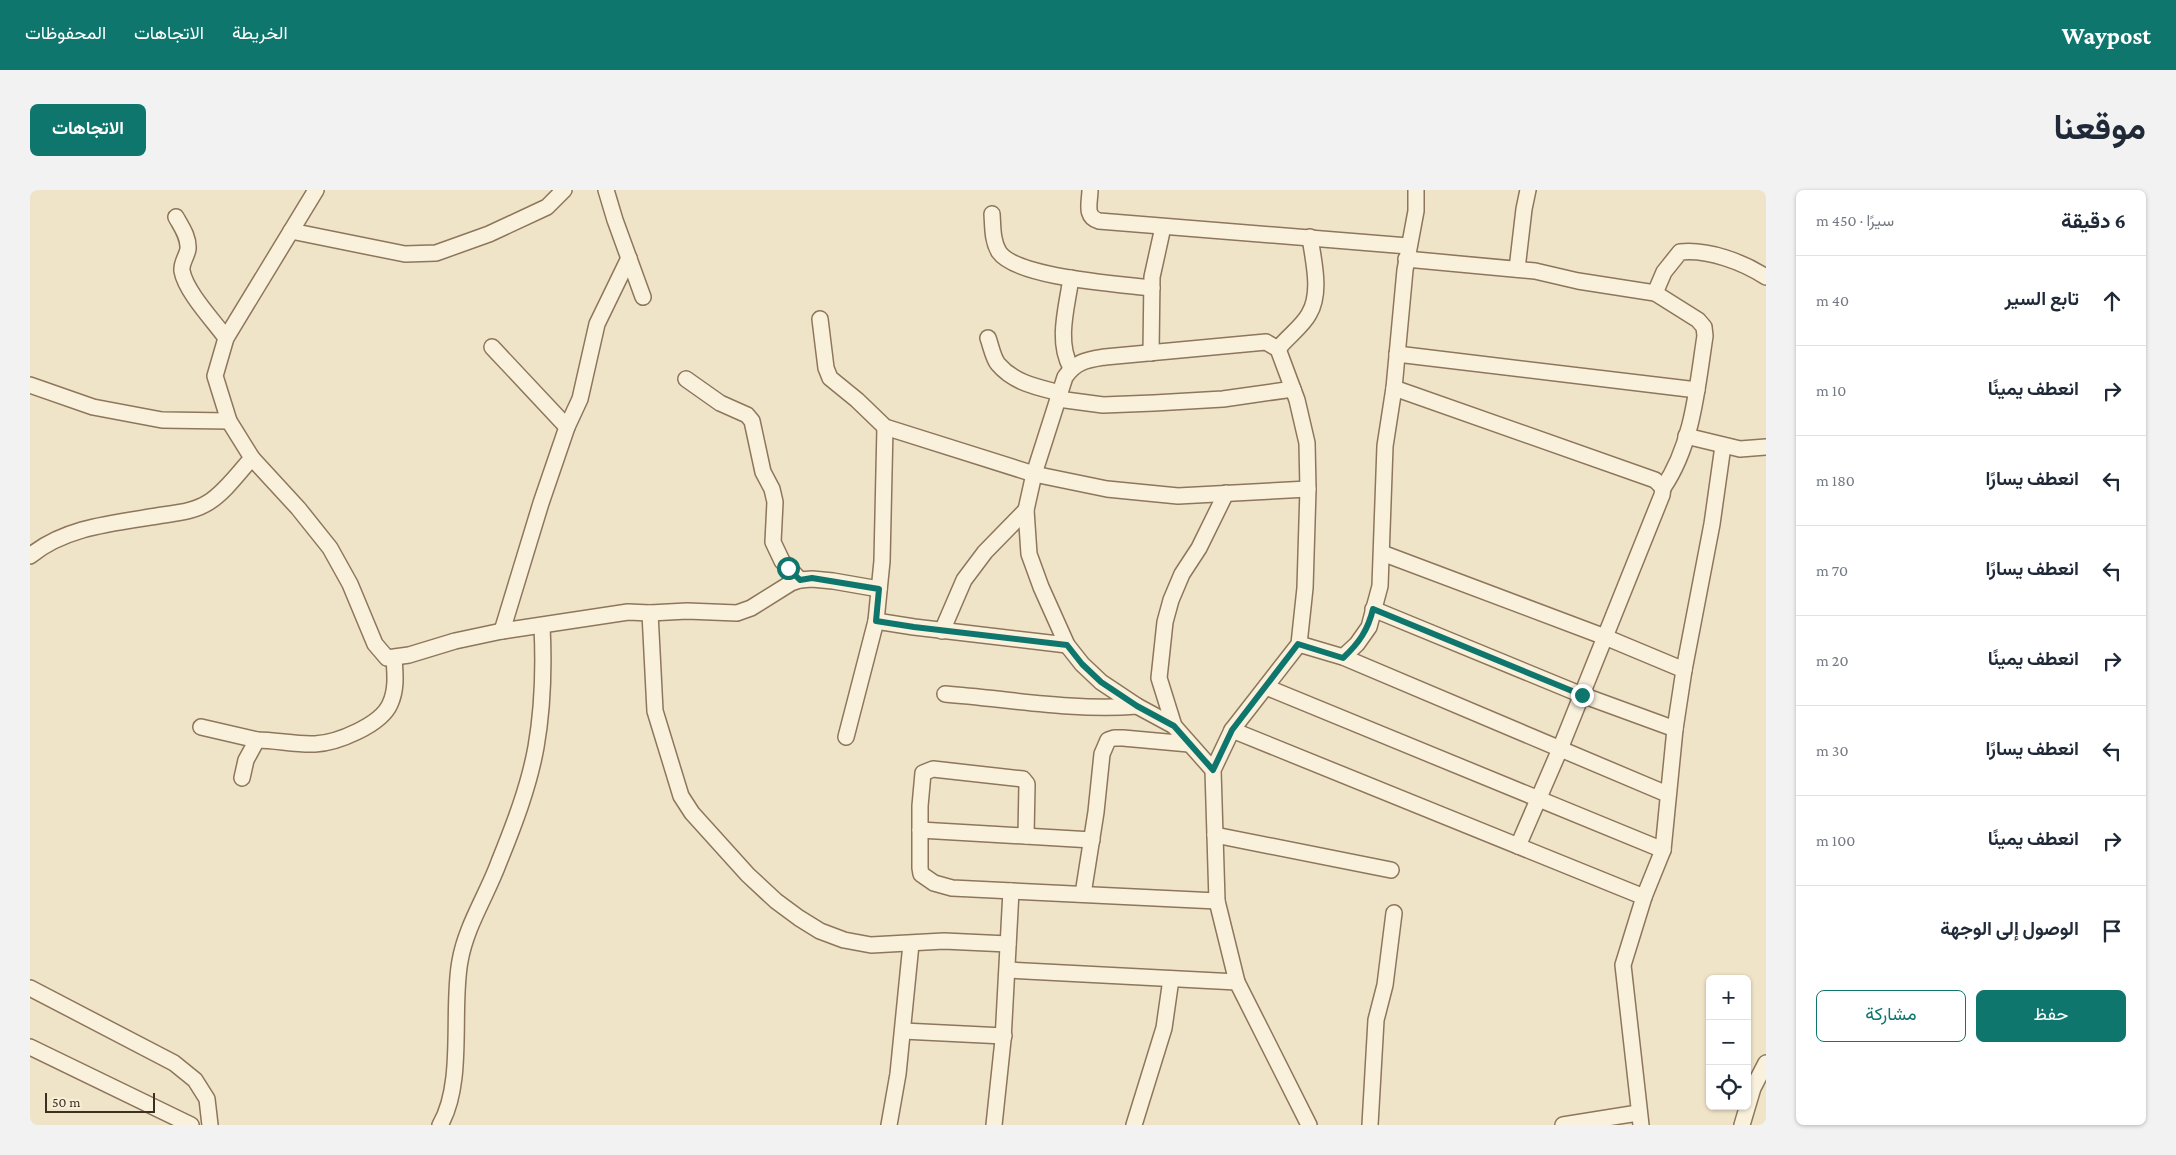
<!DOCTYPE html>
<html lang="ar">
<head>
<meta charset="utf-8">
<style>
	:root { --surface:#fff; --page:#f2f2f3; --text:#1f2937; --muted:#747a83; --line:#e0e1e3; --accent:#0f766e }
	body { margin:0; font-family:"Crimson Pro",Vazirmatn,serif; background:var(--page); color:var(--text); direction:rtl }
	.controls { position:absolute; right:15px; bottom:15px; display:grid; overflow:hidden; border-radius:8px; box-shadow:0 1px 4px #0004 }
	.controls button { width:45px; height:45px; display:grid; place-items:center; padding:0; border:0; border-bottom:1px solid var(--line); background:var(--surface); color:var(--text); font:25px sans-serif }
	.scale { position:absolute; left:15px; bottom:12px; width:110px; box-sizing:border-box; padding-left:5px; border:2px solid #3d2e20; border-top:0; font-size:14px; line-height:18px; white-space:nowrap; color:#3d2e20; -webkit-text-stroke:4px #f7eed8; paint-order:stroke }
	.stop { position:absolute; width:15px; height:15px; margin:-11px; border:4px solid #0f766e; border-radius:50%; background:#fff }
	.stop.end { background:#0f766e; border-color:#fff; box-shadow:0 1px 5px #0008 }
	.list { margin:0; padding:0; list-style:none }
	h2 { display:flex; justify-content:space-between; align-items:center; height:65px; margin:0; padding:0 20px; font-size:21px }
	h2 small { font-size:16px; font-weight:400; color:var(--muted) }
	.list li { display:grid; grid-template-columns:32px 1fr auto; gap:15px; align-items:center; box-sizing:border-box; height:90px; padding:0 20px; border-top:1px solid var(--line) }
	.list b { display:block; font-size:19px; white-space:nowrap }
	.list em { font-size:16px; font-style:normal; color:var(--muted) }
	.actions { display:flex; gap:10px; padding:15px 20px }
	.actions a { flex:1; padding:11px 0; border:1px solid var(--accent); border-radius:8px; text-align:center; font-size:18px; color:var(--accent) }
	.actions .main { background:var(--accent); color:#fff }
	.icon { flex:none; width:28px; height:28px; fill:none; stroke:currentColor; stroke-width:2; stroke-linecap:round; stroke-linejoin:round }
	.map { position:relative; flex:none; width:1736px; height:935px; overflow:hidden; direction:ltr; border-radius:8px }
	header { display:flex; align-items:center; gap:30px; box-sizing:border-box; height:70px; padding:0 25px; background:var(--accent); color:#fff }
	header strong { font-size:24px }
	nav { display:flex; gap:28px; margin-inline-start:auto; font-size:18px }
	.intro { display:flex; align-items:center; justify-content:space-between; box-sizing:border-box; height:120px; padding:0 30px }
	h1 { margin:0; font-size:35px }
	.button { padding:12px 22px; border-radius:8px; background:var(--accent); color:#fff; font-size:18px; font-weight:700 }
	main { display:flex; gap:30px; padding:0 30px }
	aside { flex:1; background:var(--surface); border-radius:8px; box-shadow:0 1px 4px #0004 }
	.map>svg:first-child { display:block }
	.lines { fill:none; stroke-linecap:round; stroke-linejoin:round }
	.minor-casing { stroke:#8d765c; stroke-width:18 }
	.minor { stroke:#faf1dc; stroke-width:15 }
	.route { stroke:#0f766e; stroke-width:6 }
</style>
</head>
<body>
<header>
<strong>Waypost</strong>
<nav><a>الخريطة</a><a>الاتجاهات</a><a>المحفوظات</a></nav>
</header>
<div class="intro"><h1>موقعنا</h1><a class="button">الاتجاهات</a></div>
<main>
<aside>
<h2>6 دقيقة<small>سيرًا · 450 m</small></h2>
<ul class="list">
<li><svg class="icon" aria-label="ahead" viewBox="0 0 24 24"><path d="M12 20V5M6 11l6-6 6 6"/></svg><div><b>تابع السير</b></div><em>40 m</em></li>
<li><svg class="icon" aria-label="right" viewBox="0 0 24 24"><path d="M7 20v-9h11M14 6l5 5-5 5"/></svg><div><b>انعطف يمينًا</b></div><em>10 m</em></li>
<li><svg class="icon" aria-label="left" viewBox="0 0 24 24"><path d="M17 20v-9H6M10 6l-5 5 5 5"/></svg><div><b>انعطف يسارًا</b></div><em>180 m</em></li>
<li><svg class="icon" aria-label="left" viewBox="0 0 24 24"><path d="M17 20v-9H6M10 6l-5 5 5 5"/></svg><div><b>انعطف يسارًا</b></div><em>70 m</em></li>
<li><svg class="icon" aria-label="right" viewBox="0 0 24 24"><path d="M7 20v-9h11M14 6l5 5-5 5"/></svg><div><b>انعطف يمينًا</b></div><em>20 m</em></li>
<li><svg class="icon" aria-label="left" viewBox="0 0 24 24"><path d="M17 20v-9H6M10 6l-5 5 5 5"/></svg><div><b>انعطف يسارًا</b></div><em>30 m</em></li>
<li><svg class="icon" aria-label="right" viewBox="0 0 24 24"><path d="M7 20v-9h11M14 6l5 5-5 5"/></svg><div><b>انعطف يمينًا</b></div><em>100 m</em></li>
<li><svg class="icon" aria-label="arrive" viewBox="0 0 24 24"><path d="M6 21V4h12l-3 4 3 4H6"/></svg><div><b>الوصول إلى الوجهة</b></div></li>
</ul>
<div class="actions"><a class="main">حفظ</a><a>مشاركة</a></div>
</aside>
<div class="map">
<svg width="1736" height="935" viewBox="0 0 1736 935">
	<rect width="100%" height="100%" fill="#f0e4c8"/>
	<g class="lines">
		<g class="minor-casing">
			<g id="minor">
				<path d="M576,0L585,30L613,107"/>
				<path d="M1060,0C1060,12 1054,27 1069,31L1378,56"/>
				<path d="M962,24C963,37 962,50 969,62C987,88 1090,94 1122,98"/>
				<path d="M146,27C151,36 159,47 158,59C157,66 151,73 152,81C156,102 183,130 196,148"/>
				<path d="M261,41L375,64L406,63L459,44L517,17L534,0"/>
				<path d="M1376,69L1505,81L1548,91L1625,103L1668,130L1674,137L1675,146C1667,198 1663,254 1633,298"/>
				<path d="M1487,79L1494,19L1498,0"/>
				<path d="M1625,103L1634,82L1650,62C1678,59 1713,72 1736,87"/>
				<path d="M790,129L796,178L800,188L827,210L855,237L1004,284L1077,299L1148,306L1278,299"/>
				<path d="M958,148C961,156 963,168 968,174C984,193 1007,197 1030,203"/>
				<path d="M462,157L537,237"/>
				<path d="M1248,159C1257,147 1272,137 1279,124C1292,102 1283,70 1280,47"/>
				<path d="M1121,163L1122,87L1133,37"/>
				<path d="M1367,164L1667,200"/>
				<path d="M1041,178C1026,151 1037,117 1041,88"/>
				<path d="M656,189L690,213L717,225L722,231L733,282L742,299L745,312L743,352L752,371L770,390"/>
				<path d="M0,195L63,217L132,230L199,231"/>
				<path d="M1364,198L1625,290L1633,298L1632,305L1530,559L1488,656"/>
				<path d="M1028,209L1073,215L1124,213L1193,209L1263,199"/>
				<path d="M1656,246L1710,259L1736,257"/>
				<path d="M222,268L268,318L300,358L320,394L345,454L357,468L379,465L425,451L472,441L598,422L620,423L657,421L707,423L721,418L761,393L770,390L782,389L803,391L849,399"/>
				<path d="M1352,363L1575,447L1654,480"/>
				<path d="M0,366C35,337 84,333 127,326C145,323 164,322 179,312C196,301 209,282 222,268L199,231L185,186L196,148L286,0"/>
				<path d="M1343,419L1552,505L1645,539"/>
				<path d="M620,423L625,521L651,606L662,623L718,685L746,711L769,728L790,741L814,750L841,755L914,751L978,754"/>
				<path d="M846,431L884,437L1037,455"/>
				<path d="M472,441L511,313L537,237L550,209L567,134L599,68"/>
				<path d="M912,441L934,390L955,362L996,320"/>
				<path d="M1269,454L1313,467L1637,604"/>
				<path d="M1313,467L1327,454L1339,437L1350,396L1355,256L1364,198L1375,80L1386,21V0"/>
				<path d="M1236,497L1633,660"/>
				<path d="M915,504C979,509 1043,521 1107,516"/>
				<path d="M1144,536L1129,488L1135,432L1141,410L1152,384L1169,358L1196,303"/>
				<path d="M171,537L227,550"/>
				<path d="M1202,540L1614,707"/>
				<path d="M816,547L846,431L852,371L855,237"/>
				<path d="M1183,580L1144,536L1107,516L1071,492L1052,474L1037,455L1011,397L999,364L996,320L1004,284L1035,187C1046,171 1057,170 1075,167L1236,152L1248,159L1267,210L1277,253L1278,299L1275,398L1269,454L1202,540L1183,580L1187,711L1207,792L1279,935"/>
				<path d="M212,588L216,570L227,550C246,550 266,555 285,554C307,553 351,535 360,514C367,499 365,483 364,468"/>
				<path d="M890,640L1062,650"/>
				<path d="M1185,645L1361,680"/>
				<path d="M996,646L997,594L993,589L903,579L893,583L890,616V678L891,684L904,693L922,698L1187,711"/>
				<path d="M1053,704L1066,622L1072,564L1078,550L1084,548H1093L1159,554"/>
				<path d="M978,780L1207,792"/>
				<path d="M0,798L144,873L165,890L177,909L180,935"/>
				<path d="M873,841L974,846"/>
				<path d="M0,857L161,935"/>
				<path d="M410,935C435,893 421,818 430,771C436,736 457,705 469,672C484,635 499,596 506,557C513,517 514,476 512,436"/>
				<path d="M859,935L868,884L881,754"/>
				<path d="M964,935L973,850L981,701"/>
				<path d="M1104,935L1134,838L1141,789"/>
				<path d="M1340,935L1346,830L1355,795L1364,723"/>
				<path d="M1533,935L1608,923"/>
				<path d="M1611,935L1593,775L1614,707L1633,660L1645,539L1654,480L1682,334L1693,256"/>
				<path d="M1712,935L1723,898L1736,873"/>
			</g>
		</g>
		<use href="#minor" class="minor"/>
	</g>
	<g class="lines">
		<path class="route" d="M758,378L770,390L782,388L849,399L846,431L884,437L1037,455L1052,474L1071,492L1107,516L1144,536L1183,580L1202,540L1268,454L1313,468C1329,453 1338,440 1343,419L1552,505"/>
	</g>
</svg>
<div class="controls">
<button>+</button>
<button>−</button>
<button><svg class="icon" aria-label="locate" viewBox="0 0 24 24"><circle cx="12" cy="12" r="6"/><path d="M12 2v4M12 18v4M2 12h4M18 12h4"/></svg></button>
</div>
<div class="scale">50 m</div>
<div class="stop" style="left:758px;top:378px"></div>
<div class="stop end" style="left:1552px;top:505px"></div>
</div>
</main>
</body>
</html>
